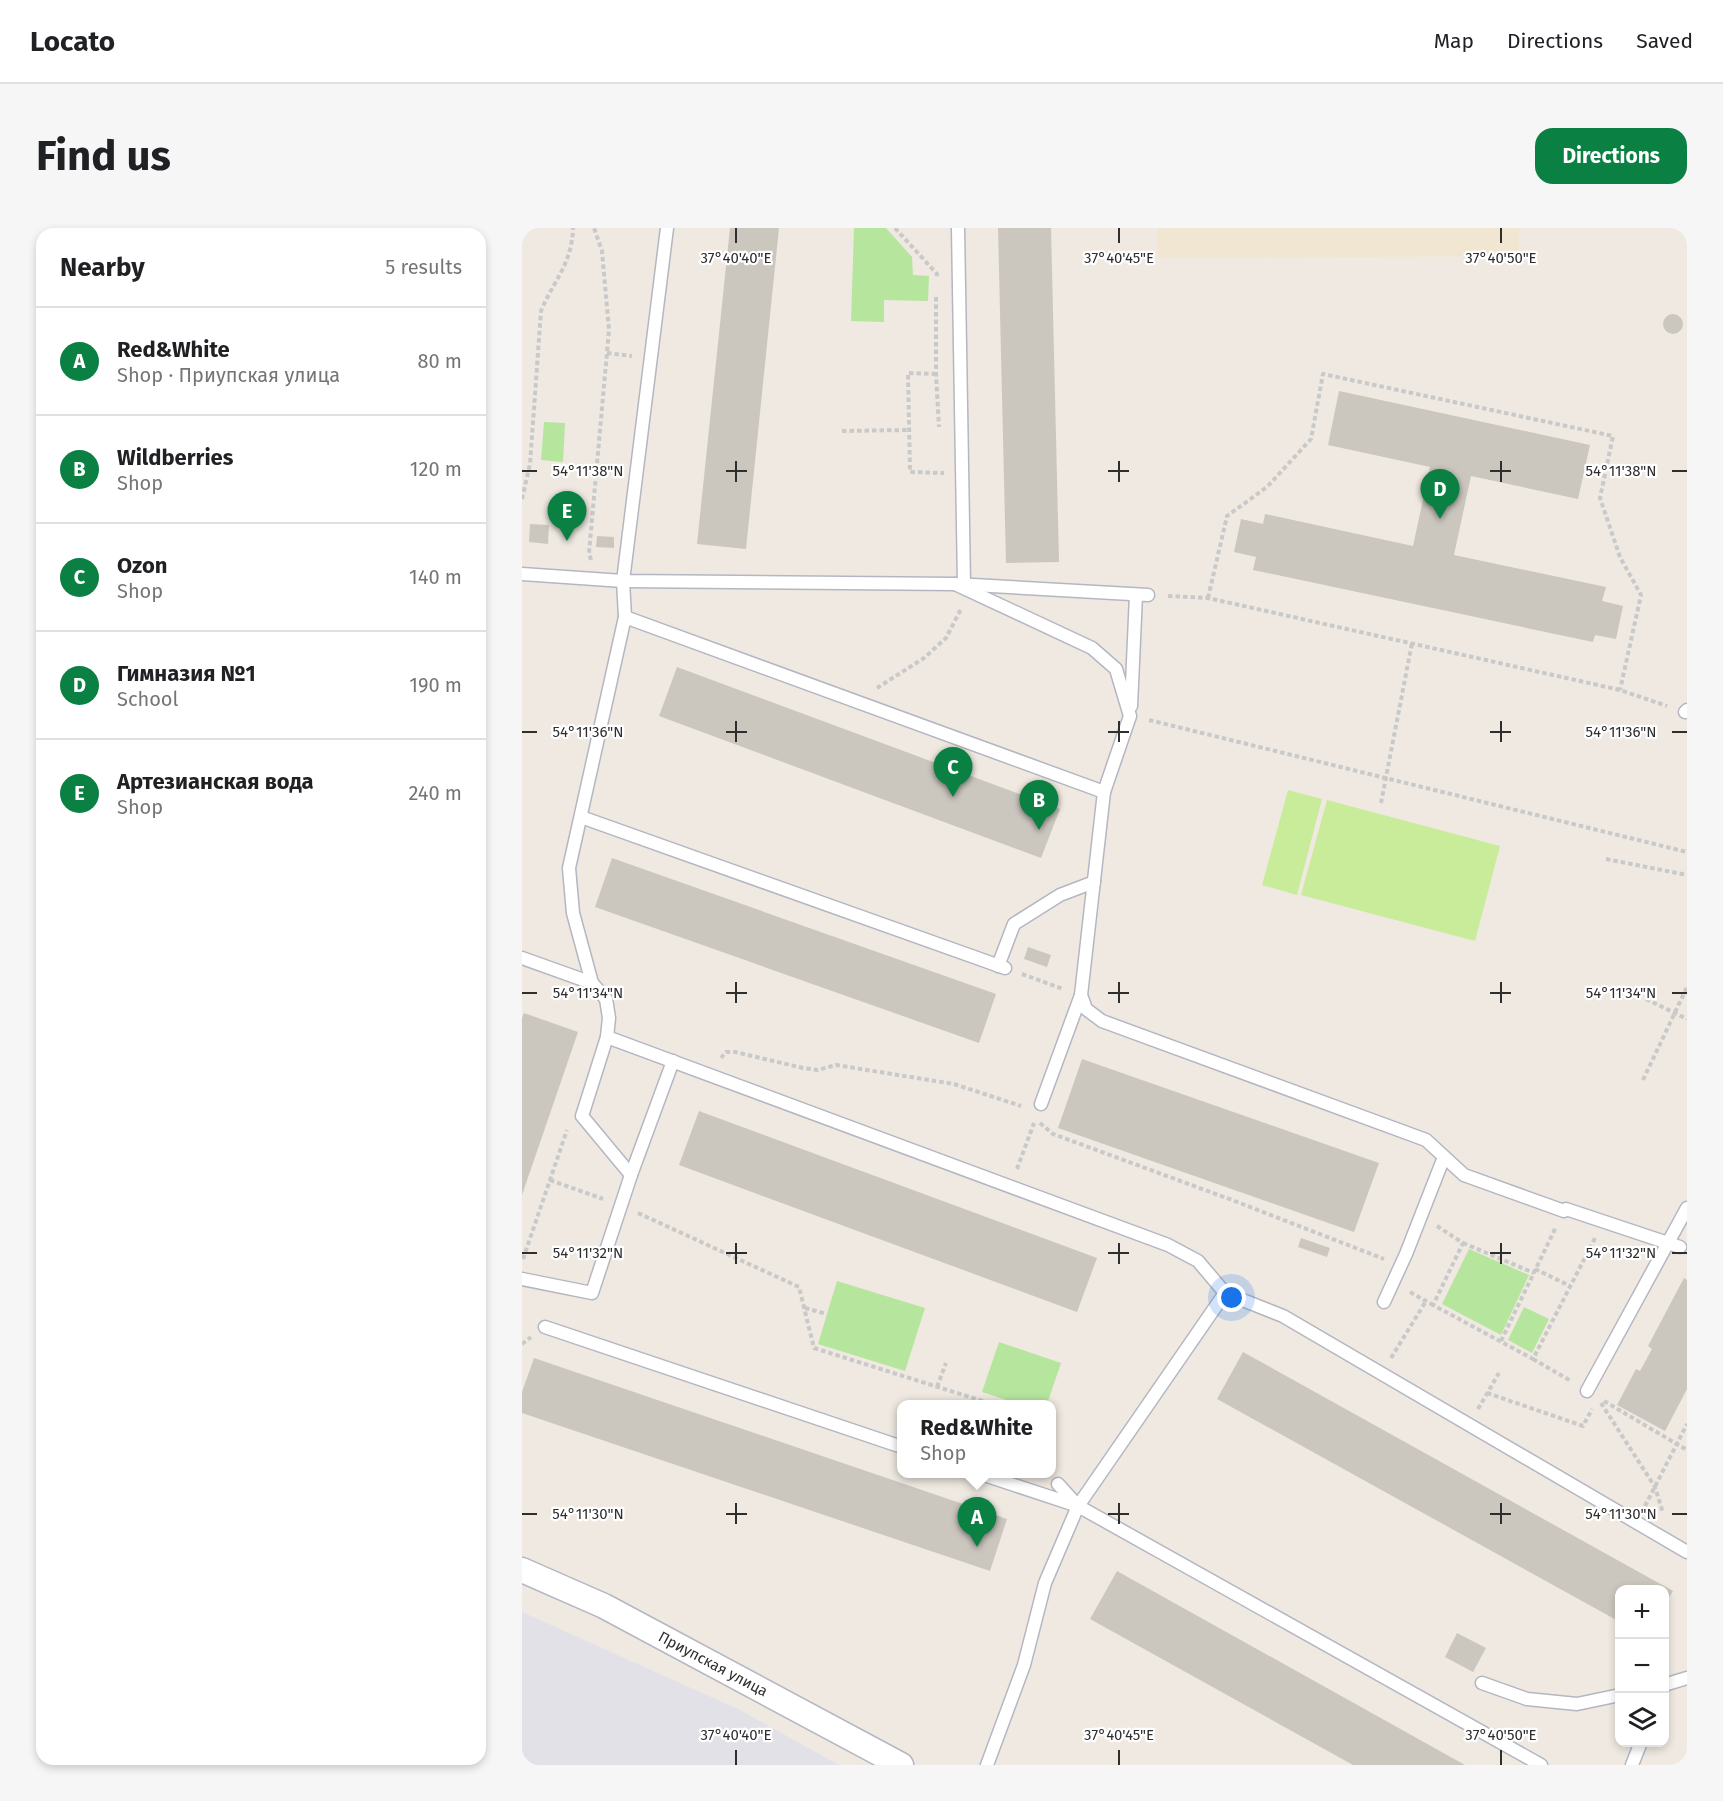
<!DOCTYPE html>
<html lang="en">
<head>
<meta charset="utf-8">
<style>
	:root { --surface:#fff; --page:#f6f6f6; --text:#202124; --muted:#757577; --line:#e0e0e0; --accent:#0b8043 }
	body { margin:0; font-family:"Fira Sans",sans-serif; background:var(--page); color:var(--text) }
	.controls { position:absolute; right:18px; bottom:18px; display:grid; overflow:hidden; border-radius:12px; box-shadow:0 3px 9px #0003 }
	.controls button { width:54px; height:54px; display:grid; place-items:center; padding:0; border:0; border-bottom:2px solid var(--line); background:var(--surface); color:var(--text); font:30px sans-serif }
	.you { position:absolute; left:710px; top:1070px; width:21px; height:21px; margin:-15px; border:4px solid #fff; border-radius:50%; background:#1a73e8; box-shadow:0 0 0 9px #1a73e833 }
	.badge { display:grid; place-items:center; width:39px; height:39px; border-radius:50%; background:var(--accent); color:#fff; font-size:20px; font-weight:700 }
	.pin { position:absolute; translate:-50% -50px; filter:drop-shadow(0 2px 3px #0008) }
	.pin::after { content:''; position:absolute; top:32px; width:21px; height:18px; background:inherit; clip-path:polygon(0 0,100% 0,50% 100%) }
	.popup { position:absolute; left:375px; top:1172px; width:159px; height:78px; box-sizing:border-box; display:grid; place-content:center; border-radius:12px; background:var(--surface); filter:drop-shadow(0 2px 4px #0005); font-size:20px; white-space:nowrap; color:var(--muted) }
	.popup b { font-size:22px; color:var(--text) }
	.popup::after { content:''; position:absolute; left:50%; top:100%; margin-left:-12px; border:12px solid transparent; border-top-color:var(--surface) }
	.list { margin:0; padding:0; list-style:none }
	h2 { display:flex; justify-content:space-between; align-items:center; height:78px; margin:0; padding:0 24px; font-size:26px }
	h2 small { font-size:20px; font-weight:400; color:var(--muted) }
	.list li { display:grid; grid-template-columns:39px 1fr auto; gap:18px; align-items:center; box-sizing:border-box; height:108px; padding:0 24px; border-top:2px solid var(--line) }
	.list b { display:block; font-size:22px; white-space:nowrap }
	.list p { margin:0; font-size:20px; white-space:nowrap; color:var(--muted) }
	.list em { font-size:20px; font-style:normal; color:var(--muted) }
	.icon { flex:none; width:33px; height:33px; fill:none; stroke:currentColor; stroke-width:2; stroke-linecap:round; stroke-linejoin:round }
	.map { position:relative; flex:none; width:1165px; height:1537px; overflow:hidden; border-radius:18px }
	header { display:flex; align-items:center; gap:36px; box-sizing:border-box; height:84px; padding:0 30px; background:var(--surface); border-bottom:2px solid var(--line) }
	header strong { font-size:28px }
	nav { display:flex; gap:33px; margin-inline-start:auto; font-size:21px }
	.intro { display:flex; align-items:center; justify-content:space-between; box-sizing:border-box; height:144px; padding:0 36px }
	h1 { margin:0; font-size:42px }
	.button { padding:15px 27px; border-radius:18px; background:var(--accent); color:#fff; font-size:21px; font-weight:700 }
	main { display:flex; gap:36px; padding:0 36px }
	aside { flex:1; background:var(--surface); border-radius:18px; box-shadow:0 3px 9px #0003 }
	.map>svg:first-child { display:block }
	.industrial { fill:#e3e1e8 }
	.education { fill:#f0e6d1 }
	.green { fill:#b6e59e }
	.pitch { fill:#c9ec9a }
	.building { fill:#cbc7bf }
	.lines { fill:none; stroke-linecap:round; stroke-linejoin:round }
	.lane-casing { stroke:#b4b7c1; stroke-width:15 }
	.street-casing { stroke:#b4b7c1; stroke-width:27 }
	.path { stroke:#c9c9c9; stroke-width:4; stroke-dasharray:4.5 3; stroke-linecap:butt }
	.lane { stroke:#fff; stroke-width:12 }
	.street { stroke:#fff; stroke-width:24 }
	.ticks { fill:none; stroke:#2e2e2e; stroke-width:2 }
	.labels { text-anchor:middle; stroke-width:4.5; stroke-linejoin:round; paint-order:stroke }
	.street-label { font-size:15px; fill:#2e2e2e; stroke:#fff }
	.ticks-label { font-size:15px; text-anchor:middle; fill:#2e2e2e; stroke:#fff; stroke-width:4.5; stroke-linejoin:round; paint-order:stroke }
</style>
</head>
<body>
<header>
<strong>Locato</strong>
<nav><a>Map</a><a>Directions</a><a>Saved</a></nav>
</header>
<div class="intro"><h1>Find us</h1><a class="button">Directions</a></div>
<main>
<aside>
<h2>Nearby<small>5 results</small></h2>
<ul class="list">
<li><span class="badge">A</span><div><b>Red&amp;White</b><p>Shop · Приупская улица</p></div><em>80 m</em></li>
<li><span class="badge">B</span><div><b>Wildberries</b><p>Shop</p></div><em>120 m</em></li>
<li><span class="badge">C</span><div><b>Ozon</b><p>Shop</p></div><em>140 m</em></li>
<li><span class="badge">D</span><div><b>Гимназия №1</b><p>School</p></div><em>190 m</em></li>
<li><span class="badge">E</span><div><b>Артезианская вода</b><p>Shop</p></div><em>240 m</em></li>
</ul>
</aside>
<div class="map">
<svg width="1165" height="1537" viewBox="0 0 1165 1537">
	<rect width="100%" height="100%" fill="#efe9e1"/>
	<path class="industrial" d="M0,1384L218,1482L317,1537H0Z"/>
	<path class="education" d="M636,0H997V28L636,30Z"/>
	<g class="green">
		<path d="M332,0H364L390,29L391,47L407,48L406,73L362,72V94L329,93Z"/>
		<path d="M22,194L43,195L41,234L19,232Z"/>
		<path d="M947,1021L1007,1047L979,1107L920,1076Z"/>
		<path d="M315,1053L403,1080L383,1143L296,1116Z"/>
		<path d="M1002,1079L1027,1091L1010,1125L986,1112Z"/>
		<path d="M477,1114L539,1135L525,1176H497L460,1164Z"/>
	</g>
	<g class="pitch">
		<path d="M766,562L800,571L775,667L740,657Z"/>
		<path d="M805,572L978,618L953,713L779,667Z"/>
	</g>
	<g class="building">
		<path d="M208,0H257L224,321L175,316Z"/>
		<path d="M476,0H529L537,334L484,335Z"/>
		<circle cx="1151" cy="96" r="10"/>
		<path d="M817,163L1068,217L1056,271L949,248L932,327L1084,359L1080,373L1101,378L1094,411L1073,407L1071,414L731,342L734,329L712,324L719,291L741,296L743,286L891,318L908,239L806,217Z"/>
		<path d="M8,296L27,297L26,316L7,314Z"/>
		<path d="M75,308L92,309V320L74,319Z"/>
		<path d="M155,439L538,581L519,630L137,488Z"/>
		<path d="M90,630L474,766L457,815L73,679Z"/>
		<path d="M506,719L529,727L525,739L502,731Z"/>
		<path d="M2,785L56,804L0,967V790Z"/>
		<path d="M560,831L857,935L832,1004L536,900Z"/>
		<path d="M177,883L575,1030L555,1084L157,937Z"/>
		<path d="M779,1010L808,1020L805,1029L776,1019Z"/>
		<path d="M1162,1050L1165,1052V1161L1143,1203L1095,1177L1114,1141L1118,1143L1130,1121L1126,1118Z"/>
		<path d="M721,1124L1151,1363L1142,1378V1362H1098V1394L695,1171Z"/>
		<path d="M12,1130L485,1291L468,1343L0,1185V1164Z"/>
		<path d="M595,1343L943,1537H831L568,1391Z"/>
		<path d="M935,1405L964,1420L951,1444L923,1429Z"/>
	</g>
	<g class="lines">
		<g class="lane-casing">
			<g id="lane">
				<path d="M436,0L442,356"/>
				<path d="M0,346L101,353L433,356L626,367"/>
				<path d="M433,356L570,420L594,441L608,488L582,564L559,767L564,781L580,793L904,912L942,947L1042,983L1044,981L1158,1019"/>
				<path d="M103,389L582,564"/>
				<path d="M609,478L614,367"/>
				<path d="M1163,484L1165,482"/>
				<path d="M59,589L483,740"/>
				<path d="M0,730L70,755L84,771L87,790L85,809L60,888L109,947L70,1065L0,1051"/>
				<path d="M476,738L492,696L538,667L572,654"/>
				<path d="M70,755L51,685L47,640L103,389L101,353L145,0"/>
				<path d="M85,809L646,1017L676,1033L703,1065"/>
				<path d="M519,876L559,767"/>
				<path d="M109,947L151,833"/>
				<path d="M862,1074L884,1026L922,929"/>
				<path d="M23,1099L380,1219"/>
				<path d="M1065,1163L1165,980"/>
				<path d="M459,1246L556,1278L1019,1537"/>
				<path d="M536,1256L555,1277"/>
				<path d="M960,1455L1005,1471L1055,1476L1098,1467"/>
				<path d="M1142,1457L1165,1450"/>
				<path d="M465,1537L502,1437L523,1355L556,1278L703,1065L761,1088L1165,1324"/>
				<path d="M1110,1537L1119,1514"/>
			</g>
		</g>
		<g class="street-casing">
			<path id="street" d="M0,1342L82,1378L379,1537"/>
		</g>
		<g class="path">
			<path d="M373,0L415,46V49"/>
			<path d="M414,69V146L417,199"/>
			<path d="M85,125L110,128"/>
			<path d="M414,146L386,145L388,244L422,245"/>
			<path d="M320,203L387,202"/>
			<path d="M0,271L8,236L19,83C32,52 50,36 51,0"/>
			<path d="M69,332L67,325L87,102L80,23L72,0"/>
			<path d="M646,368L686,370L1098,462L1145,478"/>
			<path d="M686,370L705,288L745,259L789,211L801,146L1091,208L1078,270L1098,329L1119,367L1098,462"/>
			<path d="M355,460L402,430L424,410L439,381"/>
			<path d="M627,492L1165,624"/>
			<path d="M859,575L890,415"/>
			<path d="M1084,631L1165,647"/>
			<path d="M500,746L541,761"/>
			<path d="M1124,771L1165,791"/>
			<path d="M199,830L204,824H213L281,840L296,842L314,837L432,856L499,878"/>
			<path d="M1121,852L1165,759"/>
			<path d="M518,895L531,906L710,972L862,1031"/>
			<path d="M495,941L512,895"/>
			<path d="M28,952L81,971"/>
			<path d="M116,985L277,1059L292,1120L470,1176"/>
			<path d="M915,998L941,1015L911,1077L1011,1131L1073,1010"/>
			<path d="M941,1015L1012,1045"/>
			<path d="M1,1031L45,902"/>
			<path d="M1013,1041L1048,1058"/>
			<path d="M888,1064L911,1077"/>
			<path d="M283,1080L305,1086"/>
			<path d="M979,1113L1034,999"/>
			<path d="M0,1116L9,1109"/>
			<path d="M869,1130L904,1073"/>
			<path d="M1011,1131L1049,1153"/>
			<path d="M415,1159L424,1135"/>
			<path d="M965,1165L1061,1198L1070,1181"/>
			<path d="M1082,1173L1165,1222"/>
			<path d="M1079,1175L1133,1259L1141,1285"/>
			<path d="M956,1181L977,1145"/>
			<path d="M1123,1278L1165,1196"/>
		</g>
		<use href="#lane" class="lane"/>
		<use href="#street" class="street"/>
	</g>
	<path class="ticks" d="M214,0V15M597,0V15M979,0V15M214,233V254M597,233V254M979,233V254M0,243H15M204,243H225M586,243H607M968,243H989M1150,243H1165M214,493V514M597,493V514M979,493V514M0,504H15M204,504H225M586,504H607M968,504H989M1150,504H1165M214,754V775M597,754V775M979,754V775M0,765H15M204,765H225M586,765H607M968,765H989M1150,765H1165M214,1015V1036M597,1015V1036M979,1015V1036M0,1025H15M204,1025H225M586,1025H607M968,1025H989M1150,1025H1165M214,1275V1296M597,1275V1296M979,1275V1296M0,1286H15M204,1286H225M586,1286H607M968,1286H989M1150,1286H1165M214,1522V1537M597,1522V1537M979,1522V1537"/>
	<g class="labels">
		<g class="street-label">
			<text transform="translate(191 1436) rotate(28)" y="5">Приупская улица</text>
		</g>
	</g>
	<g class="ticks-label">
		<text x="214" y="35">37°40'40"E</text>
		<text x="597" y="35">37°40'45"E</text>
		<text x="979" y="35">37°40'50"E</text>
		<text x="66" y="248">54°11'38"N</text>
		<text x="1099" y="248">54°11'38"N</text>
		<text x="66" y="509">54°11'36"N</text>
		<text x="1099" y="509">54°11'36"N</text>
		<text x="66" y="770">54°11'34"N</text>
		<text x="1099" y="770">54°11'34"N</text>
		<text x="66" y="1030">54°11'32"N</text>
		<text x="1099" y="1030">54°11'32"N</text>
		<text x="66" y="1291">54°11'30"N</text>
		<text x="1099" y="1291">54°11'30"N</text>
		<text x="214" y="1512">37°40'40"E</text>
		<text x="597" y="1512">37°40'45"E</text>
		<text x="979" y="1512">37°40'50"E</text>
	</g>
</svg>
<div class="controls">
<button>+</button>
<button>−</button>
<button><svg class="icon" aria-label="layers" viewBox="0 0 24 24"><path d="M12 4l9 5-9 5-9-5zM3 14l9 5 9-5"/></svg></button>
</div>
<div class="you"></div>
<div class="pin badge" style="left:455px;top:1319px">A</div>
<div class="popup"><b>Red&amp;White</b>Shop</div>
<div class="pin badge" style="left:517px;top:602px">B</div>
<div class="pin badge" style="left:431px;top:569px">C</div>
<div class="pin badge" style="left:918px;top:291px">D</div>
<div class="pin badge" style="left:45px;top:313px">E</div>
</div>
</main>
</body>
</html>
